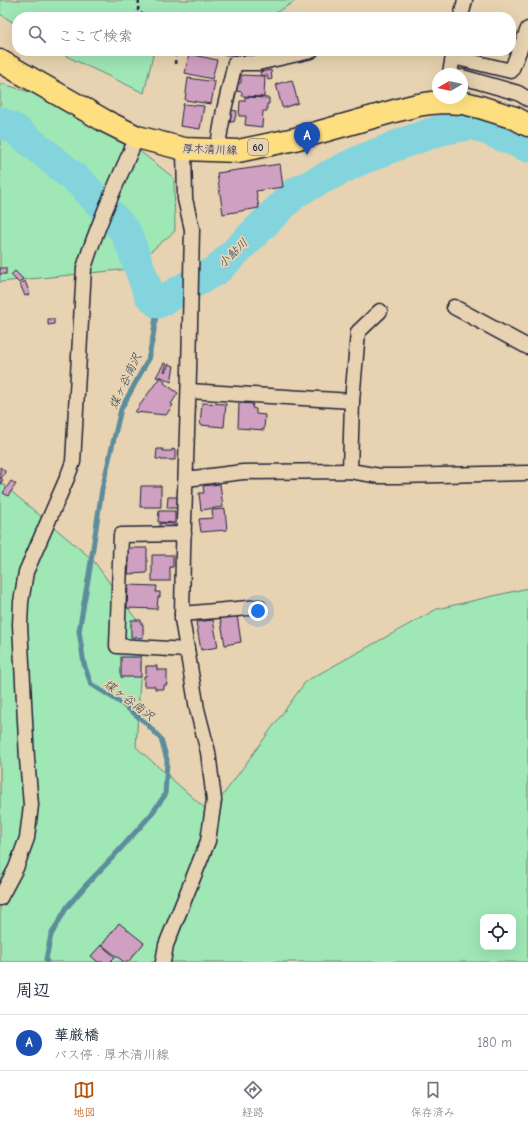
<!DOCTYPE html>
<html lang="ja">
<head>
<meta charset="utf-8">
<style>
	:root { --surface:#fff; --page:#f2f2f3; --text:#1f2937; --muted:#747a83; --line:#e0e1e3; --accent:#b45309 }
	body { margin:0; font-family:"Comic Neue","Klee One",sans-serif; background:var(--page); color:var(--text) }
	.controls { position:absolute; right:12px; bottom:12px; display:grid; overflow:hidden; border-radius:8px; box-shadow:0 4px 16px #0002 }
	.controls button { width:36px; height:36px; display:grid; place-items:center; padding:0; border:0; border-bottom:1px solid var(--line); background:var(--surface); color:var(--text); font:20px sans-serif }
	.compass { position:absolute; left:432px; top:68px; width:36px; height:36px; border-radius:50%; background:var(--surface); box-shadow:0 4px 16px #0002; rotate:261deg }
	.you { position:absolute; left:258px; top:611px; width:14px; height:14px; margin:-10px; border:3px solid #fff; border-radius:50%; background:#1a73e8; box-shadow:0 0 0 6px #1a73e833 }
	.badge { display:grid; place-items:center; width:26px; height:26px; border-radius:50%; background:var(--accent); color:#fff; font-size:13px; font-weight:700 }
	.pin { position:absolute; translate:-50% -33px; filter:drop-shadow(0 1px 2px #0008) }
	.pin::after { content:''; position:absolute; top:21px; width:14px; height:12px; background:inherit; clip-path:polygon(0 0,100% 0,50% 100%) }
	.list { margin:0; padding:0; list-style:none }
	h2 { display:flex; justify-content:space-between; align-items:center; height:52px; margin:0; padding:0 16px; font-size:17px }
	h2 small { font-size:13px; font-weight:400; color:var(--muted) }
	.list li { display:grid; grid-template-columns:26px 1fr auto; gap:12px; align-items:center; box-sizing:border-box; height:56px; padding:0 16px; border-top:1px solid var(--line) }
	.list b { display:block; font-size:15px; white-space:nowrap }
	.list p { margin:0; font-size:13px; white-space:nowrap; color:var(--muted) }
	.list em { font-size:13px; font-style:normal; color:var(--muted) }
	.icon { flex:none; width:22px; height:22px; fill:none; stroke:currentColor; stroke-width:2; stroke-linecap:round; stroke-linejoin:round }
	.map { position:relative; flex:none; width:528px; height:962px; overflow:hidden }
	.search { position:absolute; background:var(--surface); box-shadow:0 4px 16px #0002; left:12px; right:12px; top:12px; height:44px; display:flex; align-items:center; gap:10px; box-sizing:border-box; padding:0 14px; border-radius:16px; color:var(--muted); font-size:15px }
	.sheet { height:108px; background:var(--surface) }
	nav { display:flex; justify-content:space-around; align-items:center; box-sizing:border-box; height:56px; border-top:1px solid var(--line); background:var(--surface); font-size:11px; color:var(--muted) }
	nav a { display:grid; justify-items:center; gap:2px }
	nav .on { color:var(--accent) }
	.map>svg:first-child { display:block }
	.green { fill:#9fe7b5; stroke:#608478; fill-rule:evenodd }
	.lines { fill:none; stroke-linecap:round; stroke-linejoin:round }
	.stream { stroke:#5c8d9c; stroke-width:5 }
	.river { stroke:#83d4dd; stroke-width:31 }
	.building { fill:#cfa0c1; stroke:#22223b }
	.street-casing { stroke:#22223b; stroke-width:17 }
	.primary-casing { stroke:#22223b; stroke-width:25 }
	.path { stroke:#22223b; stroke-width:2.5; stroke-dasharray:4 3; stroke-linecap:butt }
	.street { stroke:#e7d3b1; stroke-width:14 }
	.primary { stroke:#fedf80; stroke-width:22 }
	.labels { text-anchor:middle; stroke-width:3.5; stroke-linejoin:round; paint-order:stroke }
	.shield { fill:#e7d3b1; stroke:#5d575e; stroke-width:1 }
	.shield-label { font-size:10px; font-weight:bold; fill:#22223b }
	.street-label { font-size:11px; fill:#22223b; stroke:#e7d3b1 }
	.water-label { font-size:12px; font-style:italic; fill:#35465b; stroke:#e7d3b1 }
</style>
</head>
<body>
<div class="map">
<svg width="528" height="962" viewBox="0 0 528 962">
	<rect width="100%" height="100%" fill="#e7d3b1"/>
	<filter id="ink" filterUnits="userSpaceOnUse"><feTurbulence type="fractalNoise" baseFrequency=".025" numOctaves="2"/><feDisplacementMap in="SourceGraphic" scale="8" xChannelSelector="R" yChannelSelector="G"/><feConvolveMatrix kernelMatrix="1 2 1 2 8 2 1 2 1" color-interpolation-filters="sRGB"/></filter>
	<g filter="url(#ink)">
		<g class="green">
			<path d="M0,0H297L269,17H165L162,16V17H17V25L0,14Z"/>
			<path d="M58,51H154L144,93L66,56Z"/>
			<path d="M0,83L87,110L174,178L175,231L130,269L0,282Z"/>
			<path d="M0,482L93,560L143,629L136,747L210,813L306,681L437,609L528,588V962H0ZM483,917H513V947H483Z"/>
		</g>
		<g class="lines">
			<path class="stream" d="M47,962L46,959L51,935L67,907L86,885L113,857L150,816L165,795L167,760L161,739L145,722L121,703L91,684L84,664L79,631L89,574L102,489L121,409L148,360L153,337L158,303"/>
			<path class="river" d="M0,122L16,130L81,183L126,232L149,294L158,303L218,269L296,192L356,162L403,143L441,130L473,124L528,147"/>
		</g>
		<g class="building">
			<path d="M210,51H232V55L210,54Z"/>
			<path d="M238,51H263L262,58L237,56Z"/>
			<path d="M189,54L217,60L212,79L185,73Z"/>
			<path d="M271,70L272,79L268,80L267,75L261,76L260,72Z"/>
			<path d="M241,75L265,76L264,97L242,96V92L236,91V83H241Z"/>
			<path d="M188,78L215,82L211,104L185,100Z"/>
			<path d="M292,80L298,103L283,108V107H282L276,84Z"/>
			<path d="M245,97L269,98V104H267V111H263L262,127L245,125L246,116H239L240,101H245Z"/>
			<path d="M183,104L204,106L200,129L180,126Z"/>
			<path d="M231,110L237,111L234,122L229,121Z"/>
			<path d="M280,164L283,187L256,191L259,208L223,214L217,173Z"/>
			<rect x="0" y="268" width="6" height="6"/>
			<path d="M15,271L23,279L19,283L11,275Z"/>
			<path d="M25,281L30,294L25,296L20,284Z"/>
			<path d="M48,319H54V324L48,325Z"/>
			<path d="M164,363L167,364L164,371L165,372L169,364L174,366L171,382L160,376L159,378L156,377Z"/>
			<path d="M160,377L165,381L164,383L178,393L171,404L173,405L166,415L135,412Z"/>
			<path d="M202,403L226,404L224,427L200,425Z"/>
			<path d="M239,403L253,404L252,408L256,409V414L265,415L264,430L238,428Z"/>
			<path d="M157,449H163V451H172V449L175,450V460H161V459H156Z"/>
			<path d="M0,467L5,471L4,475L1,478L3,480L0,484Z"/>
			<path d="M11,481L16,484L8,496L3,493Z"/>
			<path d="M220,484L223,507L201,510L199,493H204L203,486Z"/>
			<path d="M141,486H161V507H140Z"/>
			<path d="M168,497H178V508H167Z"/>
			<path d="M225,509L227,530L201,532L199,519L213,518L212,510Z"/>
			<path d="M159,511H175V523L158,522Z"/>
			<path d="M160,523L174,524V530L160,529Z"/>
			<path d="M127,548H147V573L128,574L129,565H128Z"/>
			<path d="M152,555H173V567H170V581H152Z"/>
			<path d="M128,585L157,586L156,592H160V597H158L157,609L127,608Z"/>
			<path d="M237,615L241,642L225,645L220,617Z"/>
			<path d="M131,620H141V624H143V638L131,637Z"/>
			<path d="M213,620L218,647L201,650L196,622Z"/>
			<rect x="121" y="657" width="20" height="20"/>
			<path d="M146,666H157V670H167V685H164V689H155V686H144V676H146Z"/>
			<path d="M119,923L144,943L128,962H124L102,945Z"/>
			<path d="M101,945L115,957L110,962H98L91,956Z"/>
		</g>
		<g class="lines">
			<g class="street-casing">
				<g id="street">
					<path d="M461,17L465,0"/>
					<path d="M453,57L511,71L528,29"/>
					<path d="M453,74L450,73L454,51"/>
					<path d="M462,77L518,93L528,99"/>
					<path d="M217,150L224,110L235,63H258L311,51"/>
					<path d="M454,307L528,347"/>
					<path d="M189,391L352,401"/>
					<path d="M350,471L352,401L358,332L380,311"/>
					<path d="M186,479L243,472L350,471L380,476H398L528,473"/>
					<path d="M184,534L121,535L117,646L187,650"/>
					<path d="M182,614L259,607"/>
					<path d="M0,898L16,868L27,838L31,805L27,759L20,625L21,602L26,572L67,478L73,462L84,268C98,223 118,180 137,137"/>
					<path d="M163,962L166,945L208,841L214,800L208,752L197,709L182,619L183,551L189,372L192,229L185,199L184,149"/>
				</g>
			</g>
			<g class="primary-casing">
				<path id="primary" d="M0,61L105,121L137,137L184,149L238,151L295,139L398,110L418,105L431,103L443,102L464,103L480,107L515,118L528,125"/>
			</g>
			<g class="path">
				<path d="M139,0L138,10L145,17"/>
				<path d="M175,64L176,51"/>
			</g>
			<use href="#street" class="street"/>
			<use href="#primary" class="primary"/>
		</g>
	</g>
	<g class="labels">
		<rect class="shield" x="248" y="139" width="20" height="16" rx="3"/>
		<g class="shield-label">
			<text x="258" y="151">60</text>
		</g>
		<g class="street-label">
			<text transform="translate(210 149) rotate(2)" y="4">厚木清川線</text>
		</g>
		<g class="water-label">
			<text transform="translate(233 253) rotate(-44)" y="4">小鮎川</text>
			<text transform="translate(125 381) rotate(-65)" y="4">煤ヶ谷南沢</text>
			<text transform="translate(129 700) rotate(37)" y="4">煤ヶ谷南沢</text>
		</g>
	</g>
</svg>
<div class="controls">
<button><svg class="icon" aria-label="locate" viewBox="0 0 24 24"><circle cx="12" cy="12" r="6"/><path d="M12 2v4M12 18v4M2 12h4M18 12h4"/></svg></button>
</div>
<svg class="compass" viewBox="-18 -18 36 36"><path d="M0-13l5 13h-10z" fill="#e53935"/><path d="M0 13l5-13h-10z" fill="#747a83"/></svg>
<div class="you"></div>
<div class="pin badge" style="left:307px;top:155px;background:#1a4fb4">A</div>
<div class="search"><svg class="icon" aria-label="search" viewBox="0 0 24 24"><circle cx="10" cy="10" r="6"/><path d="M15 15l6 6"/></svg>ここで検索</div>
</div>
<section class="sheet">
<h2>周辺<small></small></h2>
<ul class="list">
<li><span class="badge" style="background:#1a4fb4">A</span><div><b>華厳橋</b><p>バス停 · 厚木清川線</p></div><em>180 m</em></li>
</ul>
</section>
<nav>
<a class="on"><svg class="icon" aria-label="map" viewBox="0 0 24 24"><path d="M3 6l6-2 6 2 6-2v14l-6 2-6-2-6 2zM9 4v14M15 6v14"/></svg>地図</a>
<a><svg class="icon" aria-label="directions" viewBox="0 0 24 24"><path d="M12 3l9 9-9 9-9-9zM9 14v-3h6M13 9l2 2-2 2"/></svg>経路</a>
<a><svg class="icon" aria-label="saved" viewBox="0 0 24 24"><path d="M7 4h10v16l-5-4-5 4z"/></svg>保存済み</a>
</nav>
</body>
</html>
